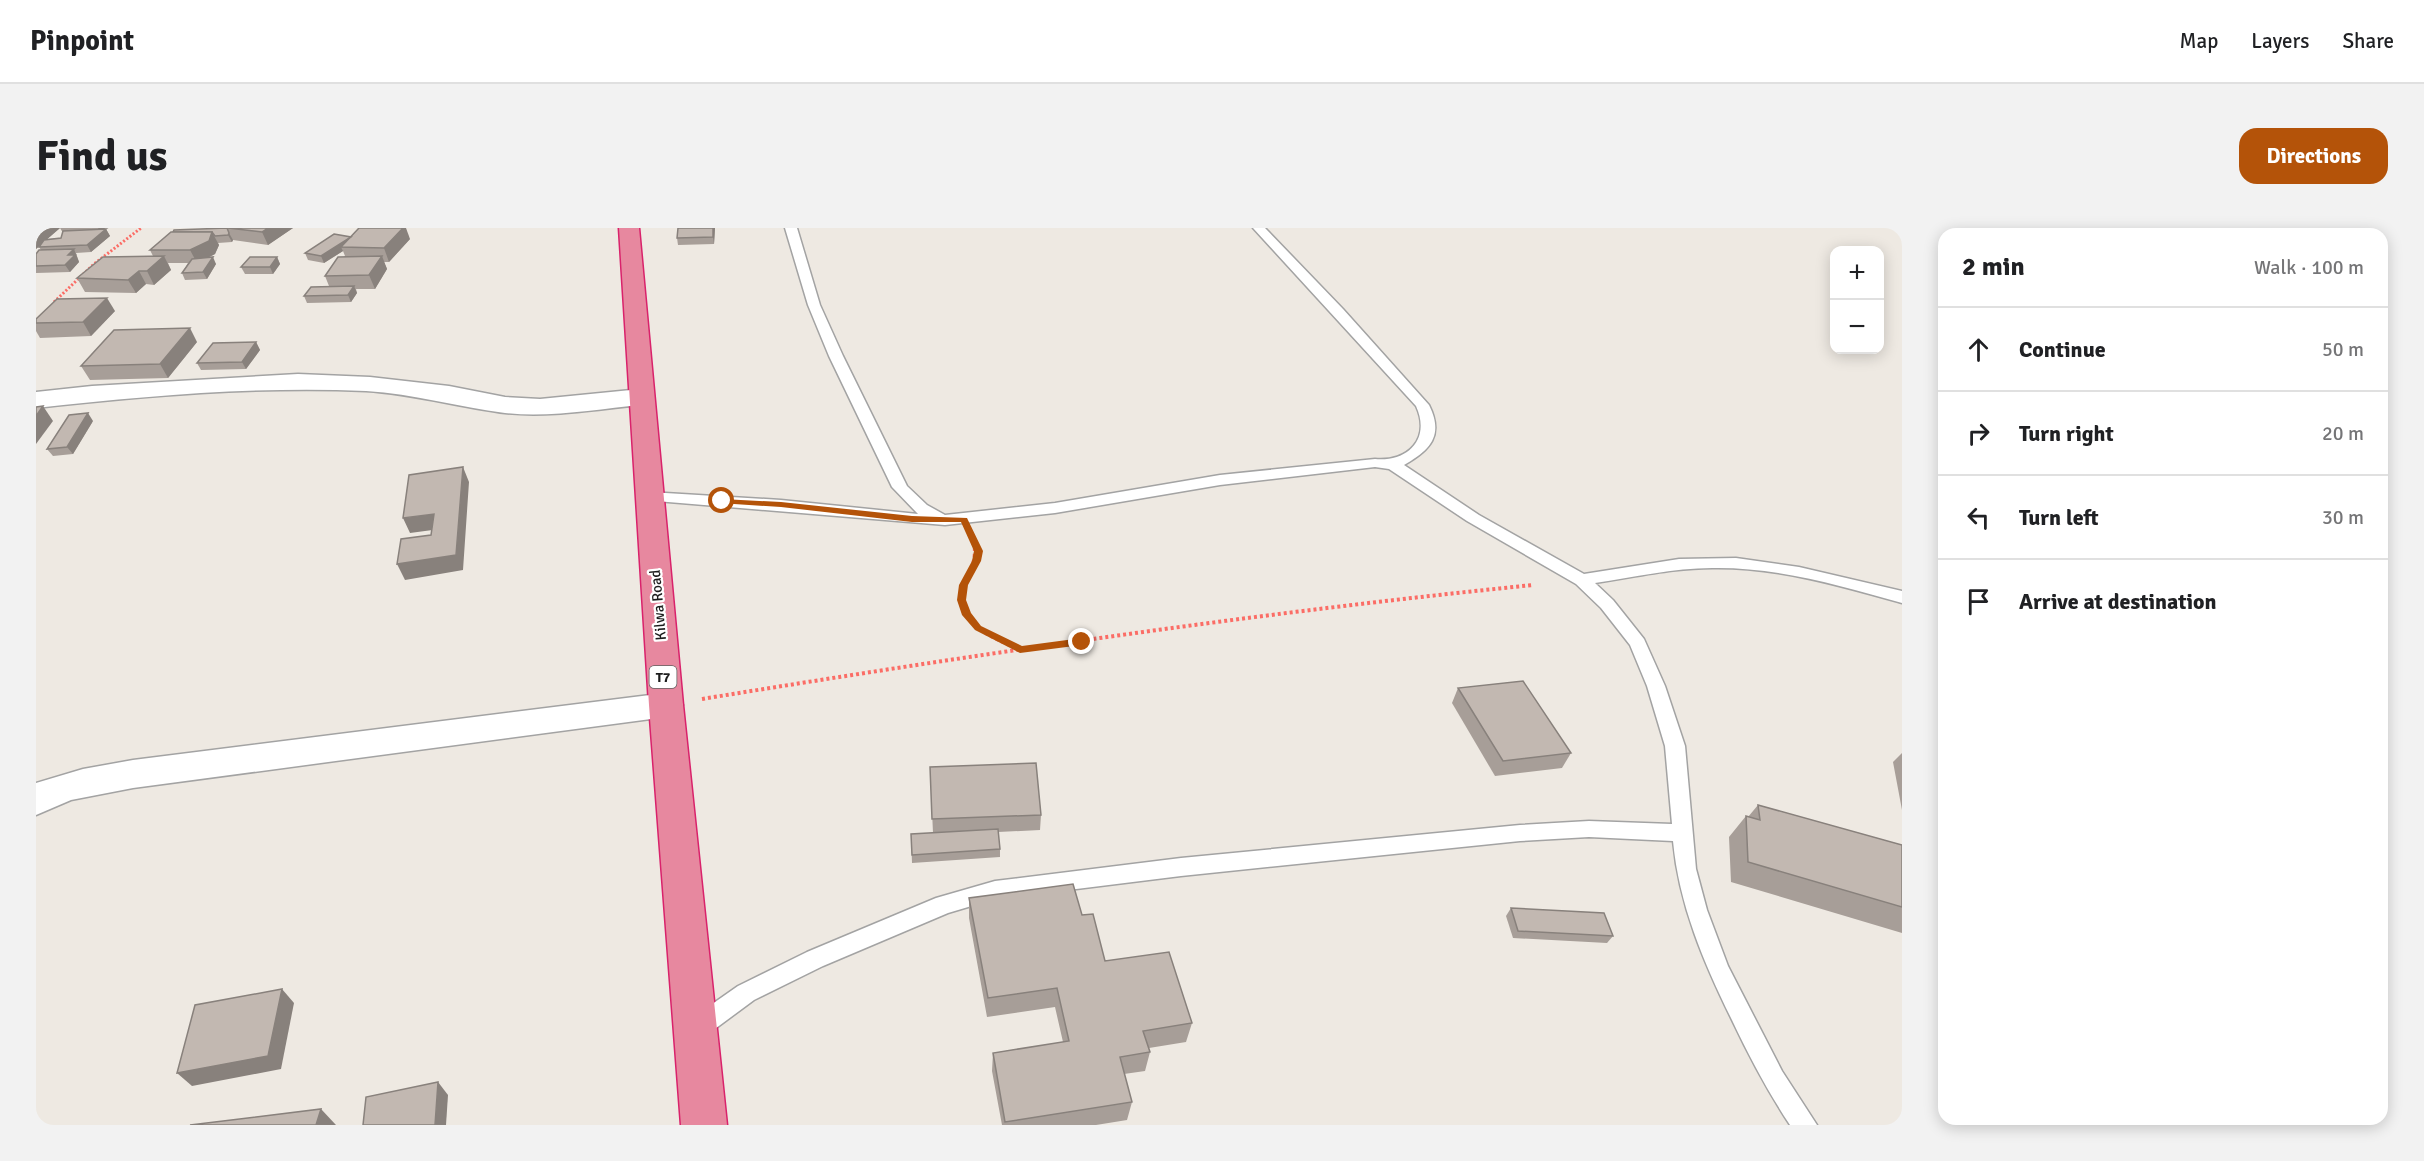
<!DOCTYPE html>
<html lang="en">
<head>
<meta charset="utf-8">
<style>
	:root { --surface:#fff; --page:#f2f2f2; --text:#202124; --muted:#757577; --line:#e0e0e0; --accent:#b45309 }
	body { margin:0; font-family:Signika,sans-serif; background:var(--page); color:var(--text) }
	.controls { position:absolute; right:18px; top:18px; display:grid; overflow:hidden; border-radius:12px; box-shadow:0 3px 15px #0003 }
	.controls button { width:54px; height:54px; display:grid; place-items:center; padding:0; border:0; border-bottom:2px solid var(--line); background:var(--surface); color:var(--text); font:30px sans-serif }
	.stop { position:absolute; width:18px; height:18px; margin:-14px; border:4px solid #b45309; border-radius:50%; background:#fff }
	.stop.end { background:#b45309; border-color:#fff; box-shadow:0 2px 6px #0008 }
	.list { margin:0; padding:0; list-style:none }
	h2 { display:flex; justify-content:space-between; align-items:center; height:78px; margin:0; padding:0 24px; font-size:26px }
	h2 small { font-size:20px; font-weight:400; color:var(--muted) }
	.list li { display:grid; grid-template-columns:39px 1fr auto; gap:18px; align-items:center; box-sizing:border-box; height:84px; padding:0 24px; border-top:2px solid var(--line) }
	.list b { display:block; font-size:22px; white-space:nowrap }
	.list em { font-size:20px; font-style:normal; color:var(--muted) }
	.icon { flex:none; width:33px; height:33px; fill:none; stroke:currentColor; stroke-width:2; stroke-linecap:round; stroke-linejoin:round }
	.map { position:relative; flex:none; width:1866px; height:897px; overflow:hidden; border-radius:18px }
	header { display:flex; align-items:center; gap:36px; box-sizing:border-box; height:84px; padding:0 30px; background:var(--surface); border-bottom:2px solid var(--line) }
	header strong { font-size:28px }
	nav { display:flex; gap:33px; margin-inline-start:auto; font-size:21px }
	.intro { display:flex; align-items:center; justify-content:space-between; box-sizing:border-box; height:144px; padding:0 36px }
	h1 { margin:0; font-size:42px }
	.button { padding:15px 27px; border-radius:18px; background:var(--accent); color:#fff; font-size:21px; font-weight:700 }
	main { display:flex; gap:36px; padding:0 36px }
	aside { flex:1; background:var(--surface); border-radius:18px; box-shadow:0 3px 15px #0003 }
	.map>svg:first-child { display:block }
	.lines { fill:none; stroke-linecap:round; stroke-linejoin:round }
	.lane-casing { stroke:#a3a3a3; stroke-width:3 }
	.street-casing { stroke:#a3a3a3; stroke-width:3 }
	.highway-casing { stroke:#d9226b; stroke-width:3 }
	.path-far1 { stroke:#fb6d66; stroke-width:3; stroke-dasharray:2 2; stroke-linecap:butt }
	.path { stroke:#fb6d66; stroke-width:4; stroke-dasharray:3 3; stroke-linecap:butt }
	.lane { fill:#fff; fill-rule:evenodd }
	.street { fill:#fff; fill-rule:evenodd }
	.highway { fill:#e7889f; fill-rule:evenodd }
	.wall { fill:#a79e98 }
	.shaded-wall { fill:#88817c }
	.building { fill:#c2b8b1; stroke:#88817c; stroke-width:1.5 }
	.route { fill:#b45309 }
	.labels { text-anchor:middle; stroke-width:4.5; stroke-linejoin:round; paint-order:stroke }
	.shield { fill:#fff; stroke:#606060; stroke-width:1.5 }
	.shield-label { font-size:14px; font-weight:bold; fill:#1c1c1c }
	.street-label { font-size:15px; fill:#1c1c1c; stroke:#fff }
</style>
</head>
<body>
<header>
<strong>Pinpoint</strong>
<nav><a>Map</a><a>Layers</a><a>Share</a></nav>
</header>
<div class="intro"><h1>Find us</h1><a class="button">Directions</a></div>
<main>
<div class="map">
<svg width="1866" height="897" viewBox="0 0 1866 897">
	<rect width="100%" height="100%" fill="#eee9e2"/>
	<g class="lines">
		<g class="lane-casing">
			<path id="lane" d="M749,0H761L784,77L807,128L871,258L891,277L909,287L1019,275L1184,247L1339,231C1372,234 1395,211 1380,178L1217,0H1229L1307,81L1393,177C1408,207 1395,222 1368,237L1443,287L1548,346L1643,331L1700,330L1763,339L1866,363V375C1806,358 1744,340 1682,340C1641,339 1600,349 1559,355L1577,372L1608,411L1629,458L1649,518L1660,641L1671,682L1692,738L1746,843L1781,897H1754C1731,862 1714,830 1696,792C1668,735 1643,677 1637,613L1553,609L1484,613L1145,648L959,671L912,685L787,738L718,772L668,809L660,812L652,809L648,801L652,793L702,758L771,724L900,670L959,653L1145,630L1484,597L1553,593L1636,596L1629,518L1611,458L1594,417L1565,380L1540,356L1431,293L1353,241L1339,239L1184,257L1019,285L909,297L608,272L605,269L608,266L613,264L745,272L882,286L856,259L793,128L772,77Z"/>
		</g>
		<g class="street-casing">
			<g id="street">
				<path d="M262,146L334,149L413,158L469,169L504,171L605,161L614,164L618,169L614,174L605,177C561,181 514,190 469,185C423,179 378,166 330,163C221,158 109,168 0,180V164L56,158Z"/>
				<path d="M630,465L642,468L647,477L642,486L630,489L97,560L35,572L0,587V555L47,541L97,532Z"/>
			</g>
		</g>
		<g class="highway-casing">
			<path id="highway" d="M583,0H603L647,477L691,897H645L613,477Z"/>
		</g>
		<path class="path-far1" d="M18,74L58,36L105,0"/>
		<g class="path">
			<path d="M938,314C941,330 936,340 930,354C913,395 956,408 984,422"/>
			<path d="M666,471C942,426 1219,385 1497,357"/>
		</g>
		<use href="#lane" class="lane"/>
		<use href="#street" class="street"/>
		<use href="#highway" class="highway"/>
	</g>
	<g class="wall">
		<path d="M0,0H24L11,11L25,10L27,5L24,0H73L68,1H70L74,8L55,24L40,25L43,34L34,44L0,45V26L5,22L3,19L4,17L0,21Z"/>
		<path d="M188,0H257L232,17L197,12L196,14L182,15L183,17L179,26L172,30L180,36L171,51L149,52L146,45L152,35H132L135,42L118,57L110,56L100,65L49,64L41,50L117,28L114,22Z"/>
		<path d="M642,0H679L678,16L642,17L641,10Z"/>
		<path d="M314,9L374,11L353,34H348L351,41L339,61H320L321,65L315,74L271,75L268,68L293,58L289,48L309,28L307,23L288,35L272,32L269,25Z"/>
		<path d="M241,29L244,36L237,46H209L205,39Z"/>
		<path d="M79,83L55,108L4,110L0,103V91Z"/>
		<path d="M161,114L132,150L54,152L45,138Z"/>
		<path d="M220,114L224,122L210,141L165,142L161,135Z"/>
		<path d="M57,193L37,226L17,228L11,221Z"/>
		<path d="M1422,460L1535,525L1526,540L1459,548L1416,475Z"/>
		<path d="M1866,525V582L1857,534Z"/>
		<path d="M894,539L1005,587L1004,602L962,604L964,621V629L876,635L875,606L897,605Z"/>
		<path d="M1722,577L1866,617V705L1695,654L1693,609L1710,588L1712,589Z"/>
		<path d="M933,670L1046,687L1069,733L1156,795L1150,814L1113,820L1114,824L1109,843L1088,846L1096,874L1091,892L1060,897H966L956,843L957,825L1027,814L1019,779L951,789L933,690Z"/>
		<path d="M1475,680L1577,708L1571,715L1477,710L1470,688Z"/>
	</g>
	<g class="shaded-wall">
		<path d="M0,0H24L0,21Z"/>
		<path d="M62,0H73H69L66,4L70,1L74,8L55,24L51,17L65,5Z"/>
		<path d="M232,0H257L232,17L226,4Z"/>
		<path d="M367,0H370L374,11L353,34L348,20Z"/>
		<path d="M677,0H679L678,16L677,9Z"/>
		<path d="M176,4L183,17L179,26L161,35L154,22Z"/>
		<path d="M193,5L197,12L196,14L192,7Z"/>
		<path d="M315,9L305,19L307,23L288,35L285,28Z"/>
		<path d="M38,21L43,34L34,44L29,37L32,27Z"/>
		<path d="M128,28L135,42L118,57L111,43Z"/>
		<path d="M346,28L351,41L339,61L333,47Z"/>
		<path d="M177,29L180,36L171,51L167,44Z"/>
		<path d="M241,29L244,36L237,46L234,39Z"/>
		<path d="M103,43L110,56L100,65L92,52Z"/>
		<path d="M318,58L321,65L315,74L312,67Z"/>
		<path d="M71,70L79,83L55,108L47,94Z"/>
		<path d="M154,100L161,114L132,150L124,136Z"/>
		<path d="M220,114L224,122L210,141L206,134Z"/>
		<path d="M7,178L17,193L0,216V188Z"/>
		<path d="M52,185L57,193L37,226L31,219Z"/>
		<path d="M427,239L433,254L427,342L369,352L361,336L420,327Z"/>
		<path d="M398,286L404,301L374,305L367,290Z"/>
		<path d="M246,761L258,775L245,841L156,858L141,845Z"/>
		<path d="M402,854L412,867L410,897H399Z"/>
		<path d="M285,881L300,897H280Z"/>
	</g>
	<g class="building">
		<path d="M191,0L193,5L192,7L179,8L176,4H137L138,2Z"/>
		<path d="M192,0H232L226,4Z"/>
		<path d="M323,0H367L348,20L305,19Z"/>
		<path d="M642,0H677V9L641,10Z"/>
		<path d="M70,1L51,17L3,19L8,12L25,10L27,3Z"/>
		<path d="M135,4H176L173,13L154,22H114Z"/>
		<path d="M298,6L315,9L285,28L269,25Z"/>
		<path d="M38,21L32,27H39L29,37L0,38V26L3,22Z"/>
		<path d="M128,28L111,43H103L92,52L41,50L67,29Z"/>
		<path d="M346,28L333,47L289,48L302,29Z"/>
		<path d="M177,29L167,44L146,45L156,31Z"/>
		<path d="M214,29H241L234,39H205Z"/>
		<path d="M318,58L312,67L268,68L275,59Z"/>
		<path d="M71,70L47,94L0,95V91L21,71Z"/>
		<path d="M154,100L124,136L45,138L78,102Z"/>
		<path d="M220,114L206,134L161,135L177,115Z"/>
		<path d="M7,178L0,188V179Z"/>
		<path d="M52,185L31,219L11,221L33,187Z"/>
		<path d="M427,239L420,327L361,336L365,311L395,307L398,286L367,290L373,247Z"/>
		<path d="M1487,453L1535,525L1467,533L1422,460Z"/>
		<path d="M1000,535L1005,587L896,591L894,539Z"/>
		<path d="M1722,577L1866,617V679L1712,634L1710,588L1724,592Z"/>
		<path d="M962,601L964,621L876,627L875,606Z"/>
		<path d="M1037,656L1046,687L1057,686L1069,733L1133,724L1156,795L1107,803L1114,824L1084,829L1096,874L969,894L957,825L1033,813L1021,760L952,770L933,670Z"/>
		<path d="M1475,680L1568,685L1577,708L1482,703Z"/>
		<path d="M246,761L232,828L141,845L159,777Z"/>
		<path d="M402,854L399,897H327L330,869Z"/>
		<path d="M285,881L280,897H154Z"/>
	</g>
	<path class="route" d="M686,271L745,274L876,288L931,290L947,323L945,333L932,357L930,372L935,385L945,398L986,418L1046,410L1051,414L1046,417L984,425L939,402L926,387L921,372L923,357L936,333L938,323L925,294H876L745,279L683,275V272Z"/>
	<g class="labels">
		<rect class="shield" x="613.5" y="438" width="27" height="22" rx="4.5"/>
		<g class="shield-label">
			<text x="627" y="454">T7</text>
		</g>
		<g class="street-label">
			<text transform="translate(622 377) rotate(-95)" y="5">Kilwa Road</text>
		</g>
	</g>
</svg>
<div class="controls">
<button>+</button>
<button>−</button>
</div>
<div class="stop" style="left:686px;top:273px"></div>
<div class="stop end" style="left:1046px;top:414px"></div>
</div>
<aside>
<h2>2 min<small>Walk · 100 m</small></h2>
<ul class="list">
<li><svg class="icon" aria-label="ahead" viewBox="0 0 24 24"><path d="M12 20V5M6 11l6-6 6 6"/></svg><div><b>Continue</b></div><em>50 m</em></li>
<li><svg class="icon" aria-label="right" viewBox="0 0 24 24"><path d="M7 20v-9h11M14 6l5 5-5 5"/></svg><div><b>Turn right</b></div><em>20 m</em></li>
<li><svg class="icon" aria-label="left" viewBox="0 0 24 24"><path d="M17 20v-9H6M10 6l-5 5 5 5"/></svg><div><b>Turn left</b></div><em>30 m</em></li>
<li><svg class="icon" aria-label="arrive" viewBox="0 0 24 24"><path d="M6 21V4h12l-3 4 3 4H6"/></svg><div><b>Arrive at destination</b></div></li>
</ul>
</aside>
</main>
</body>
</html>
